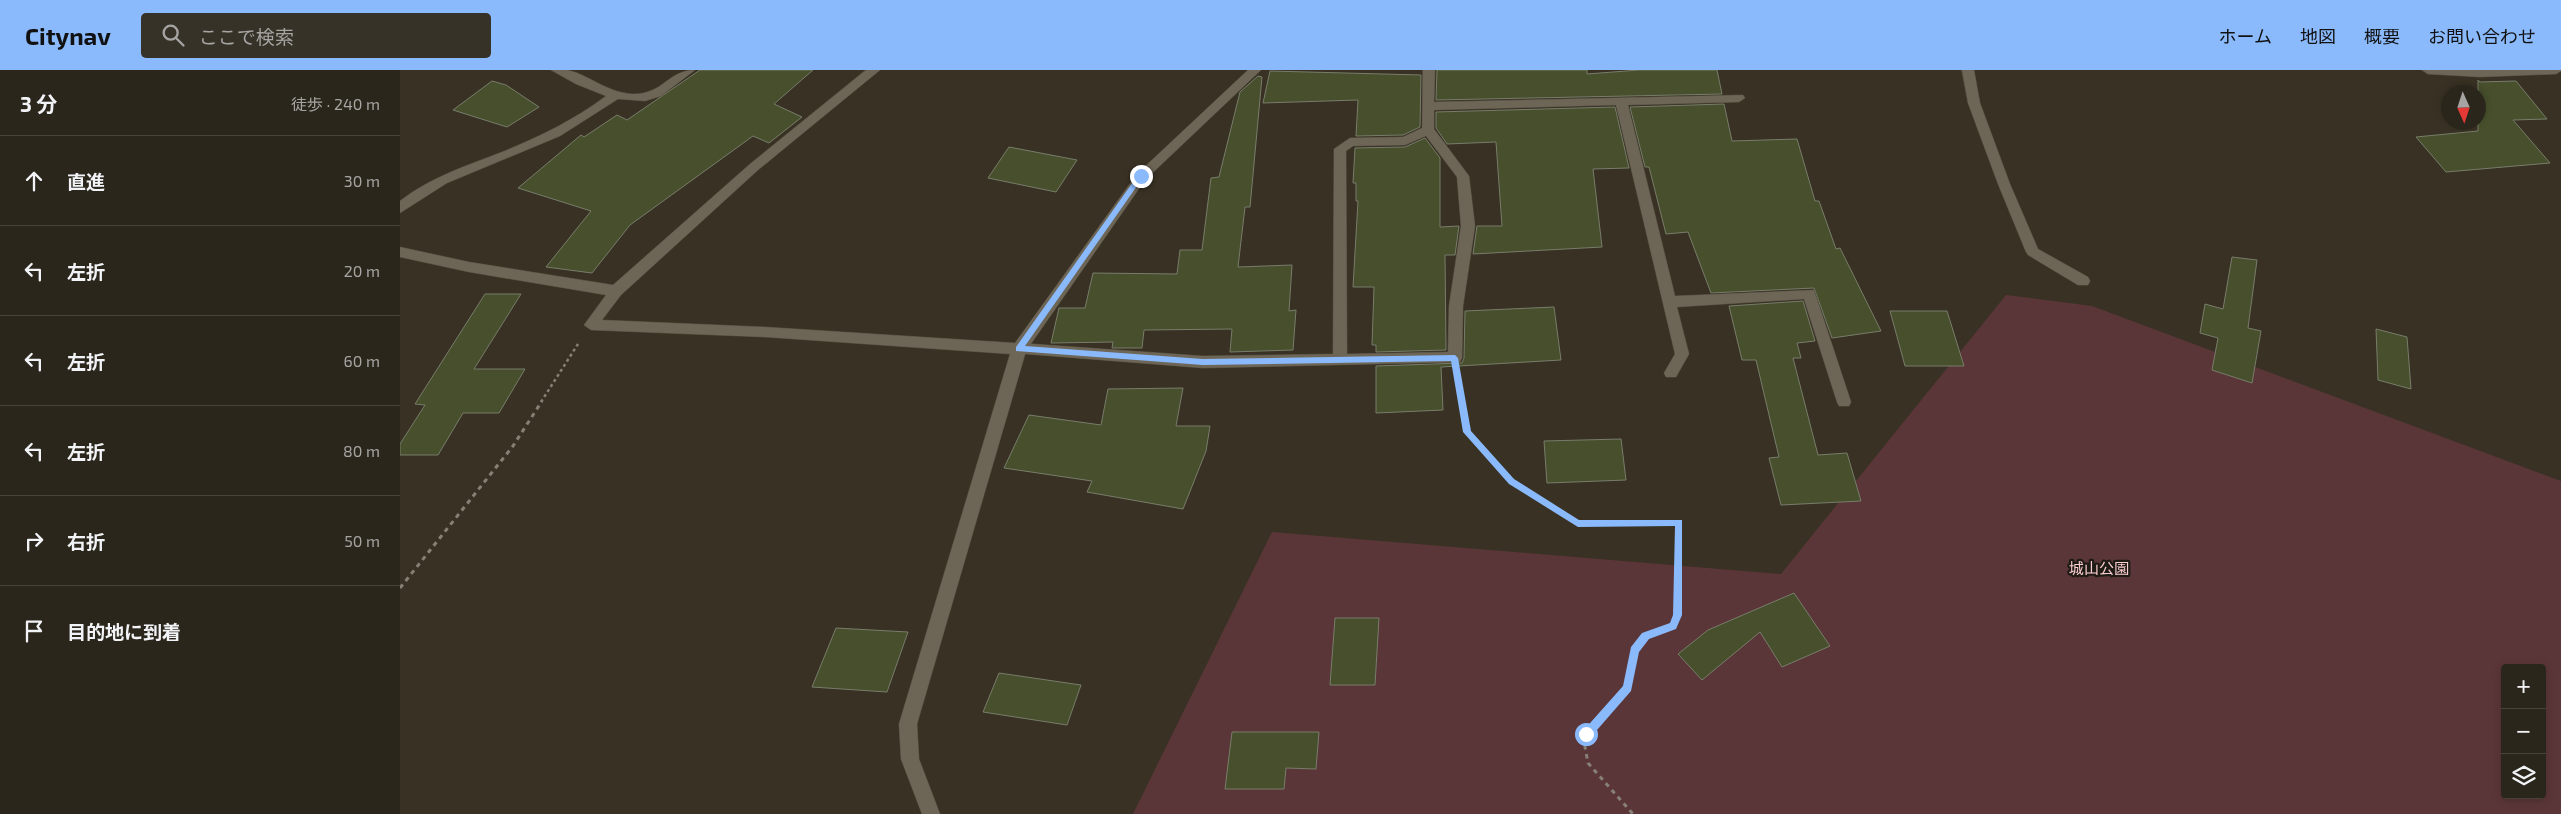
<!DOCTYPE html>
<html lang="ja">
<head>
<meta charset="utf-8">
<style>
	:root { --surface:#2b261b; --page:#373228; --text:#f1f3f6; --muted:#a6a5a3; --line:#47433a; --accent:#8abafc }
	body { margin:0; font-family:"Exo 2","Noto Sans JP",sans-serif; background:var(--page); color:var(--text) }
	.controls { position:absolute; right:15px; bottom:15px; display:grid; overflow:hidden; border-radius:5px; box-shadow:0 2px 8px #0003 }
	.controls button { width:45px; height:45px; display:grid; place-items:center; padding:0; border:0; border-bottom:1px solid var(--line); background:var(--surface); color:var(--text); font:25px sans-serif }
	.compass { position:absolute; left:2041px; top:15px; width:45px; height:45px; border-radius:50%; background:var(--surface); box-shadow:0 2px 8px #0003; rotate:177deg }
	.stop { position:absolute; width:15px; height:15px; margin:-11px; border:4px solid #8abafc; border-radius:50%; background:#fff }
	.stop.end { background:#8abafc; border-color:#fff; box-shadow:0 1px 5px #0008 }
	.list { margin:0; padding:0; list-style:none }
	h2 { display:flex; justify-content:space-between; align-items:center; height:65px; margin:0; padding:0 20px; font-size:21px }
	h2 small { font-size:16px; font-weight:400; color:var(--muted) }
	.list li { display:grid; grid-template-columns:32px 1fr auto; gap:15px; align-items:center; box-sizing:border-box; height:90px; padding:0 20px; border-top:1px solid var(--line) }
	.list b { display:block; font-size:19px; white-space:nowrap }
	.list em { font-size:16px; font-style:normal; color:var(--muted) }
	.icon { flex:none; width:28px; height:28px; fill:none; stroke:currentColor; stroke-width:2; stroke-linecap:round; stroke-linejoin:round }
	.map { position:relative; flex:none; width:2161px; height:744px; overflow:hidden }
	header { display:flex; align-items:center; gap:30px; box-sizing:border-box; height:70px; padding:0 25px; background:var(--accent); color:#111 }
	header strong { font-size:24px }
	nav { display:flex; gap:28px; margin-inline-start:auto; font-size:18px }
	.search { width:350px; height:45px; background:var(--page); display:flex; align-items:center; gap:12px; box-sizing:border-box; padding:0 18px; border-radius:5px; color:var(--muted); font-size:19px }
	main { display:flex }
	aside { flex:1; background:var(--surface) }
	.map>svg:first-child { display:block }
	.green { fill:#5b3638; fill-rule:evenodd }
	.building { fill:#474f2c; stroke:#787d6b }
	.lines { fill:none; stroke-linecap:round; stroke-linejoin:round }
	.lane-casing { stroke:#534e41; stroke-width:1 }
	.street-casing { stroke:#534e41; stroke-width:1 }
	.path-far1 { stroke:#878175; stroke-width:2.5; stroke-dasharray:3 3; stroke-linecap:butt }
	.path { stroke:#878175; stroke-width:3; stroke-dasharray:4.5 4.5; stroke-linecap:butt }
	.lane { fill:#6d6555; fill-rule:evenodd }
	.street { fill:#6d6555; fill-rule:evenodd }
	.route { fill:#8abafc }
	.labels { text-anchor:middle; stroke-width:4.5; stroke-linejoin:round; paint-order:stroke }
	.park-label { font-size:15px; fill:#fbcecf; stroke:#1e1a14 }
</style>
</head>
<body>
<header>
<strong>Citynav</strong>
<div class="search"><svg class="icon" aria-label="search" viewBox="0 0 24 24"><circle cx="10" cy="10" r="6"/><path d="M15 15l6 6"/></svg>ここで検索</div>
<nav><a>ホーム</a><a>地図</a><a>概要</a><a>お問い合わせ</a></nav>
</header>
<main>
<aside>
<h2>3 分<small>徒歩 · 240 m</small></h2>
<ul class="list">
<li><svg class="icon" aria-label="ahead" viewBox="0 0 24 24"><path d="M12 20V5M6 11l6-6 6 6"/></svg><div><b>直進</b></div><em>30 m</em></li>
<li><svg class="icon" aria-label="left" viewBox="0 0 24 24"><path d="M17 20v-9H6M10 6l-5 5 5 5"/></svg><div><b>左折</b></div><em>20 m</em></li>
<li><svg class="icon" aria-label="left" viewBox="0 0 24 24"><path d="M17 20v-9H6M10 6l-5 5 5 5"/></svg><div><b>左折</b></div><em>60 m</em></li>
<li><svg class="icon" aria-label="left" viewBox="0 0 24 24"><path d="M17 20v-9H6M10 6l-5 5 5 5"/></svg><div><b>左折</b></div><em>80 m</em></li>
<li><svg class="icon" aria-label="right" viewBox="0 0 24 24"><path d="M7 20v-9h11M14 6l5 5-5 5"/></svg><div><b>右折</b></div><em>50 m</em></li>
<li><svg class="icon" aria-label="arrive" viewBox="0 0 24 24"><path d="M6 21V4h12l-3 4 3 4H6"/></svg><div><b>目的地に到着</b></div></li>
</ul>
</aside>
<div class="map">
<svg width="2161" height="744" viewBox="0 0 2161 744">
	<rect width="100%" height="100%" fill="#393224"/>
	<path class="green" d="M1606,225L1692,236L2161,411V744H733L872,462L1381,504ZM2105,598H2142V725H2105Z"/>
	<g class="building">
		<path d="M300,0H413L374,34L402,47L369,73L353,66L230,155L192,203L146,197L191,141L118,118L181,65L184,67L217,45L227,50Z"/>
		<path d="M1037,0H1187V4L1239,0H1317L1322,24L1036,30Z"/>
		<path d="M870,1L1021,5L1020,57L1003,65L956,66L958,30L863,33Z"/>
		<path d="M858,6L862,7L850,137H845L838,197L892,195L889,241L896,240L893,280L830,282L832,259L744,260L742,278H712L713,272L651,273L659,238H685L693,203L777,204L780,180H802L811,108L819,107L840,22Z"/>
		<path d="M2078,10L2080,12L2116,11L2147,49L2113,50L2150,93L2046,102L2016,67L2078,61Z"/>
		<path d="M92,11L106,15L139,37L107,57L53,40Z"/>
		<path d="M1324,34L1332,71L1397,69L1415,131H1419L1436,179L1440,178L1481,261L1432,268L1414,218L1311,223L1288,162L1266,164L1249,97H1245L1230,37Z"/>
		<path d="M1215,37L1229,98L1193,99L1202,177L1073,184L1077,156H1102L1096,72L1047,74L1036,58V42Z"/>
		<path d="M1025,68L1040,88V157L1059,156L1055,185H1045L1046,280L976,282V275H972L974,217H953L958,131H956V113H953L955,78L1005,77Z"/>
		<path d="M609,77L677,90L656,122L588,108Z"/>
		<path d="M1832,187L1857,190L1848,258L1861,261L1852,313L1812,300L1818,268L1800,263L1805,234L1823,239Z"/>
		<path d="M85,224H121L74,299H125L99,343H63L38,385H0V374L25,335L15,334Z"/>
		<path d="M1403,231L1415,271L1397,273L1401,288H1393L1418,385L1447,383L1461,431L1381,435L1369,388L1379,387L1356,290H1342L1329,236Z"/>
		<path d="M1154,237L1161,290L1041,297L1043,340L976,343V296L1062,293L1064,288L1065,241Z"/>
		<path d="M1490,241H1547L1564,296H1505Z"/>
		<path d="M1976,259L2007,267L2011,319L1978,310Z"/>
		<path d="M783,318L776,356H810L806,381L783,439L687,422L692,411L604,398L629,345L701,355L708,319Z"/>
		<path d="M1221,369L1226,410L1147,413L1144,371Z"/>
		<path d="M1394,523L1430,576L1382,597L1360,562L1302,610L1278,584L1308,560Z"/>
		<path d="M935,548H979L975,615H930Z"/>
		<path d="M436,558L508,562L487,622L412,617Z"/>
		<path d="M599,603L681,615L667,655L583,642Z"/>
		<path d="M832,662H919L916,699L886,698L884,719H825Z"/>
	</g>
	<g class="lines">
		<g class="lane-casing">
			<path id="lane" d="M1023,0H1035L1034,32L1343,25L1345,28L1339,32L1228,35L1275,226L1414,220L1451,332L1449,336H1439L1437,332L1404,229L1277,237L1289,284L1276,307H1266L1264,303L1275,284L1216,35L1034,40V59L1069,106L1075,156L1063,236L1062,288L1060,292L803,298L614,283L612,279L614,275L619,273L803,286L933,284L934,79L950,68L1003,67L1022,58ZM1026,66L1057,107L1061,156L1049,236L1048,282L947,284L946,81L953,76L1005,75Z"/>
		</g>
		<g class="street-casing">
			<g id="street">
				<path d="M151,0C156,0 162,0 167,0C188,4 205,22 232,24C263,25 268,0 295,0L261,26L245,31L218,29L160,66L47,113L0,143V131C31,107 66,96 102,82C139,67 174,50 206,26L176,14Z"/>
				<path d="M466,0H480L358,100L221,225L202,250L365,257L615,273L737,104L848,0H861L745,110L626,281L517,654L519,689L540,744H522L501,689L499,654L610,284L365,267L191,260L184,255L206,225L69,202L0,187V177L69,192L213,215L350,94Z"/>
				<path d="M1562,0H1574L1580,33L1610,114L1638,179L1688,207L1690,211L1688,215H1678L1628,185L1626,182L1598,114L1568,33Z"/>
				<path d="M2022,0H2161V1L2156,4L2080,7L2028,4Z"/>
			</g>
		</g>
		<g class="path-far1">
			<path d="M1058,311L1062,332"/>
			<path d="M141,332L178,274"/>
		</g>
		<g class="path">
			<path d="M1062,331L1067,362L1112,411L1178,454L1279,453L1277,545L1273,556L1245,566L1235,580L1227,618L1186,664L1185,677L1188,693L1233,744"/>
			<path d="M0,518L113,376L142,331"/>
		</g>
		<use href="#lane" class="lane"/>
		<use href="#street" class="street"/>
	</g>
	<path class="route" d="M738,105L744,106L625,276L803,289L1055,285L1058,288L1071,361L1114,409L1179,450H1282V545L1276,559L1249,569L1239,582L1231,621L1190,668H1183V661L1223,616L1231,577L1242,563L1270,553L1273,545L1275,456L1178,457L1109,414L1063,362L1051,291L803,295L616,281V277Z"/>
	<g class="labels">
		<g class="park-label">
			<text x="1699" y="504">城山公園</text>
		</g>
	</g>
</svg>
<div class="controls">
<button>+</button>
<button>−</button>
<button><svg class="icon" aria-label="layers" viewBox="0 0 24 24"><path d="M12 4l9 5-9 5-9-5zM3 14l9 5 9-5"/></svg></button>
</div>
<svg class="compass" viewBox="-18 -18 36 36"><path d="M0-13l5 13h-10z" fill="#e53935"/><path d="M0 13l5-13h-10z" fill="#a6a5a3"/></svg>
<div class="stop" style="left:1186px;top:664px"></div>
<div class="stop end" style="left:741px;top:106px"></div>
</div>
</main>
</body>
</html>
